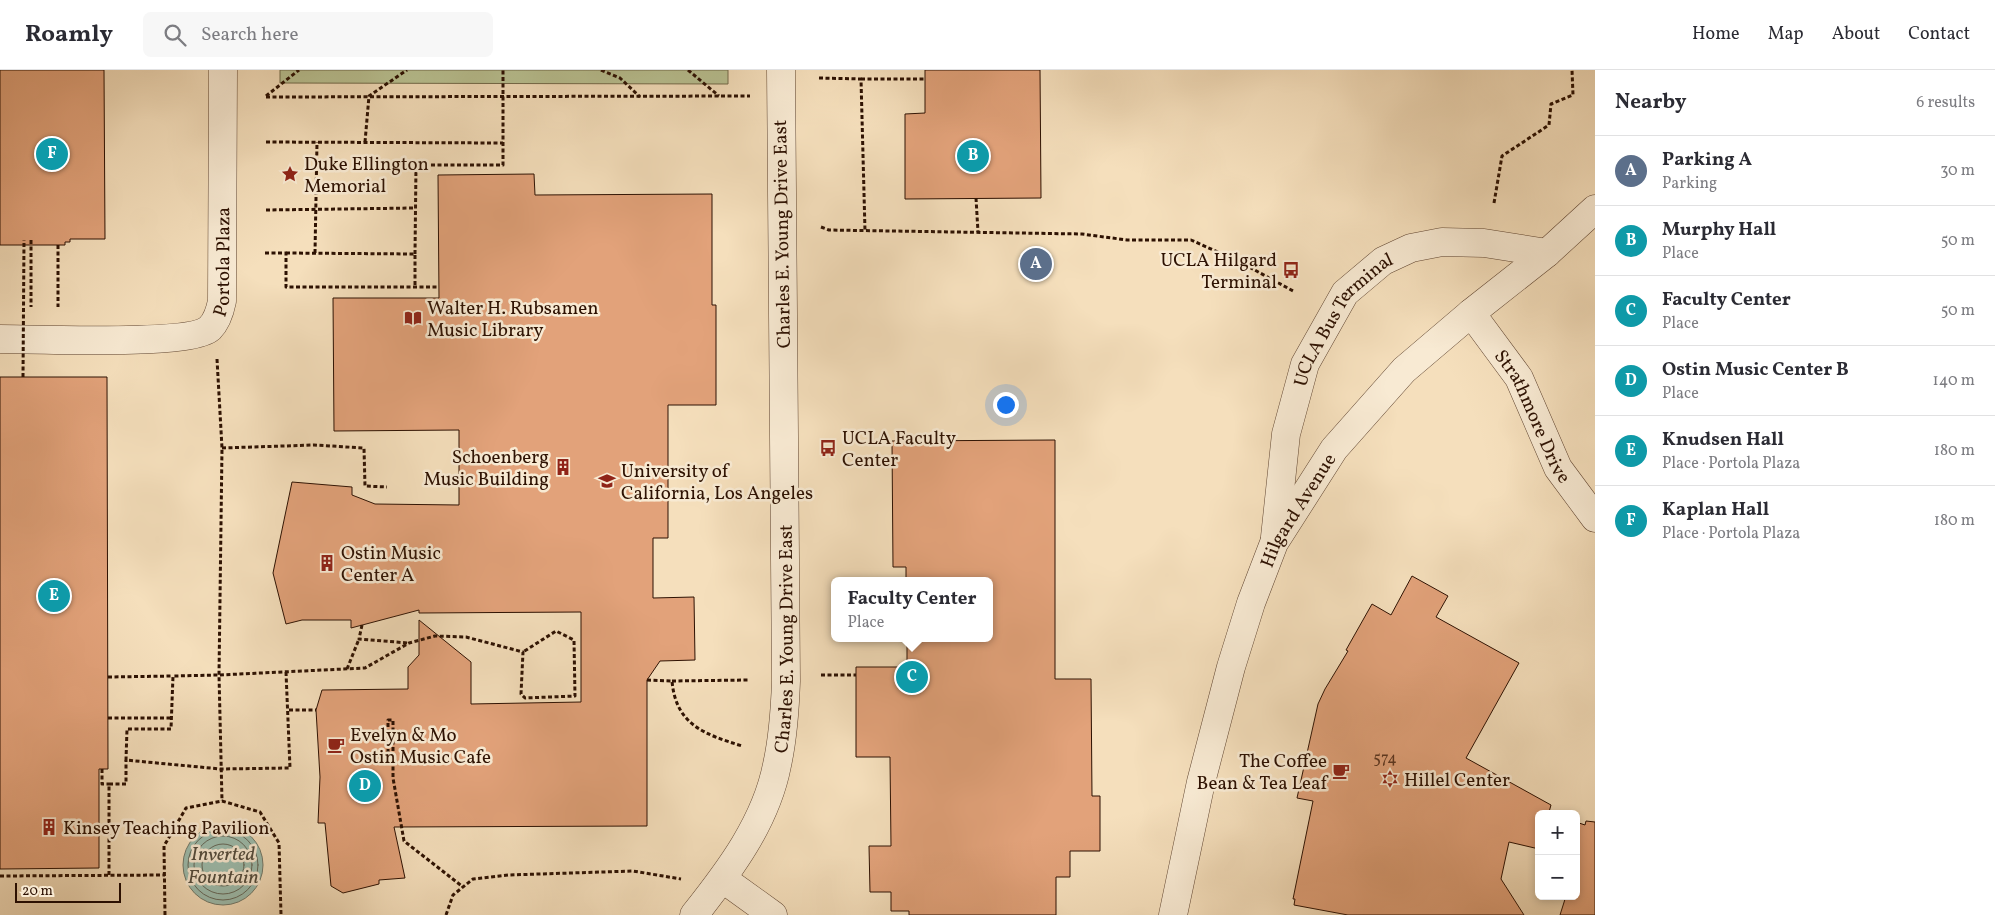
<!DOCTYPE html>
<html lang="en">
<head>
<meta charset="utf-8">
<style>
	:root { --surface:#fff; --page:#f7f7f7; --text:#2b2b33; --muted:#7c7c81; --line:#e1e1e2; --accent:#0f766e }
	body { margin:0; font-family:Vollkorn,serif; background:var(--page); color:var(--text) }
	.controls { position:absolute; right:15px; bottom:15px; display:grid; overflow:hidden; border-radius:8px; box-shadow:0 2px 8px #0003 }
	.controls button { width:45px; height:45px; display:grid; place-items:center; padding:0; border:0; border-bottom:1px solid var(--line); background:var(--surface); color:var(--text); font:25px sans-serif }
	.scale { position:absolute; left:15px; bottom:12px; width:106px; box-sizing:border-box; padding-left:5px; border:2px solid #2d1102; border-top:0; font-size:14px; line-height:18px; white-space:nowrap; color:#2d1102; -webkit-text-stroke:4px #f8ead3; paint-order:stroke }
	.you { position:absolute; left:1005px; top:334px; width:18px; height:18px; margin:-12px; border:4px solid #fff; border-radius:50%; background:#1a73e8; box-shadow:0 0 0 8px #1a73e833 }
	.badge { display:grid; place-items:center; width:32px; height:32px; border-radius:50%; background:var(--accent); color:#fff; font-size:16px; font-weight:700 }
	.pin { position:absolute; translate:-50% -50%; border:2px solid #fff; box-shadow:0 1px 5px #0006 }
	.popup { position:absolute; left:831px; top:507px; width:162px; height:65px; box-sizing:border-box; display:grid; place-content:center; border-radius:8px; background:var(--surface); filter:drop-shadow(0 1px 4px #0005); font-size:16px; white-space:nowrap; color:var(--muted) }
	.popup b { font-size:19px; color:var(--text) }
	.popup::after { content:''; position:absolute; left:50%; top:100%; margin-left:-10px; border:10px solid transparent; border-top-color:var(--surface) }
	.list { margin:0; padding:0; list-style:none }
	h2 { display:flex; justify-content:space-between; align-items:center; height:65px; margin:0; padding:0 20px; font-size:21px }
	h2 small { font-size:16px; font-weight:400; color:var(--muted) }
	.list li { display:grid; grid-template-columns:32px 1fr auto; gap:15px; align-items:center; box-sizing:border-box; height:70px; padding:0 20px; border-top:1px solid var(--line) }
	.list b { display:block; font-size:19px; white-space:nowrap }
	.list p { margin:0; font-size:16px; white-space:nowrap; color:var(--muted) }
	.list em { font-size:16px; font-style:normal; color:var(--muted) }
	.icon { flex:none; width:28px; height:28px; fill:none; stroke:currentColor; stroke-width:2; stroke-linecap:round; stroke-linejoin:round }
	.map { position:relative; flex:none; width:1595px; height:845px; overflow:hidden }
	header { display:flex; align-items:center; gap:30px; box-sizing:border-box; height:70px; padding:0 25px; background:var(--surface); border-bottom:1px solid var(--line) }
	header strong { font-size:24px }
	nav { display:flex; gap:28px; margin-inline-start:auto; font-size:18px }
	.search { width:350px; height:45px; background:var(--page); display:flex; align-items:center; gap:12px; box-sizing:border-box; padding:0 18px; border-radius:8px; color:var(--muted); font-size:19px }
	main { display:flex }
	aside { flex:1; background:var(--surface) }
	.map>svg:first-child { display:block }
	.green { fill:#b9c293; stroke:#736a4a }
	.water { fill:#9dbdae; stroke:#707869 }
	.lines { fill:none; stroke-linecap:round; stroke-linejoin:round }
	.shore { stroke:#656758; stroke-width:1 }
	.building { fill:#e2a27a; stroke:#2d1102 }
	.minor-casing { stroke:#5f4430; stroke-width:29 }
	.path { stroke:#2d1102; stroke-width:3; stroke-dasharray:4 2.5; stroke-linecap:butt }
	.minor { stroke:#f8ead3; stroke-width:28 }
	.path-bridge { stroke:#2d1102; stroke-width:3; stroke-dasharray:4 2.5; stroke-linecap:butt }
	.labels { text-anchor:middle; stroke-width:5; stroke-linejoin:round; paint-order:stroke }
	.number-label { font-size:16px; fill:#5a3520 }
	.poi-label { font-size:19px; fill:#2d1102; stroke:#f8ead3; text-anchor:start }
	.street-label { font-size:19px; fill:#2d1102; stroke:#f8ead3 }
	.water-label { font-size:20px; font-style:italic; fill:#544d3e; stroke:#f8ead3 }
</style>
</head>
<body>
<header>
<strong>Roamly</strong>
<div class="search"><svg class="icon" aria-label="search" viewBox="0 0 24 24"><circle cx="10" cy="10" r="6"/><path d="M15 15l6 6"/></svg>Search here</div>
<nav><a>Home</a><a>Map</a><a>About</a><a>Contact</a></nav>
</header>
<main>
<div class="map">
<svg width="1595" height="845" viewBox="0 0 1595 845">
	<rect width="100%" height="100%" fill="#f5dfbc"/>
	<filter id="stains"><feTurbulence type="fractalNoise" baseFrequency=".004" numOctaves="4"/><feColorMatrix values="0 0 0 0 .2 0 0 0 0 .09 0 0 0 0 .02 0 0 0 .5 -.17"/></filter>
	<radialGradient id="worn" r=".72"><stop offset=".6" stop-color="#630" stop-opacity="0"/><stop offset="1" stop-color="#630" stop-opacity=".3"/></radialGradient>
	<path class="green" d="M280,0H728V14L280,13Z"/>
	<circle class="water" cx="223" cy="795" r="40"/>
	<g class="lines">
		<g class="shore">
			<circle cx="223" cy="795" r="35"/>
			<circle cx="223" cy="795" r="29"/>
			<circle cx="223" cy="795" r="21"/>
		</g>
	</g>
	<g class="building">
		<path d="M0,0H104L105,169H70V172H65V175H0Z"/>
		<path d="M925,0H1040L1041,128L905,129V44L925,43Z"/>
		<path d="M534,104L535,125L712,124V235H716V335H668V468H653V528L694,527L695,590L660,591L647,610V756L394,757L405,808L379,810V814L343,823L331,816L325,753H318L320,707L316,640L322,620L408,619V597L419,585V550L471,592V634L581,632V542L419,543V540L351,558V550H302L286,554L273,503L292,412L352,417V425L375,434L459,435V360L334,361L333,228H439L438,105Z"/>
		<path d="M0,307H107L108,699H99V798L0,799Z"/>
		<path d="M1055,370V609H1091L1092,726H1100V781H1070V807H1056V845H909V841H891V822H870L869,776H891L890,687H856V597H907V568H990V511H906V497H893L892,371Z"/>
		<path d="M1412,506L1448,526L1436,547L1519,593L1466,688L1551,735L1549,742L1555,744H1539V779L1509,772L1501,809L1524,845H1348L1294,835L1295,829H1293L1313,731L1297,728L1318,634L1325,619L1348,581L1346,580L1372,534L1391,545Z"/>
		<path d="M1586,751L1595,752V845H1560L1566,826H1576V752L1585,755Z"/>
	</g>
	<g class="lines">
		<g class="minor-casing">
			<g id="minor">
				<path id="s1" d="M1471,243L1519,308L1558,398L1595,448"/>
				<path id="s2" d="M0,269C34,269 191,276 210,258C217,251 220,241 222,231L223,0"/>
				<path id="s3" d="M1275,467L1286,364L1305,294L1345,223L1383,191L1411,178L1442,172L1484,173L1547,183"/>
				<path d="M723,809L773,845"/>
				<path id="s4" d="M694,845C729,801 766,752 777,695C783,668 785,639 786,611L781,0"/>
				<path id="s5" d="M1173,845L1201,712L1231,597L1251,533L1274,473L1334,379L1404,300L1471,243L1547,183L1595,139"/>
			</g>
		</g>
		<g class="path">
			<path d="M601,0L620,8L640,27"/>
			<path d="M688,0L719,26"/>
			<path d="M819,8L861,9L865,161"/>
			<path d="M861,9H925"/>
			<path d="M266,26L299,0"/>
			<path d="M266,27L750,26"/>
			<path d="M266,72L503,73"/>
			<path d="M365,72L369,26L407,0"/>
			<path d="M976,128L978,162"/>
			<path d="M1494,133L1502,86L1549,55L1551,34L1573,25L1572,0"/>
			<path d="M266,140L415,138"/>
			<path d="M821,157L829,160L1082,164L1127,170H1191L1240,192L1295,222"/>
			<path d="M31,170V237"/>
			<path d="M58,175V237"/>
			<path d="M265,183H286V217H439"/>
			<path d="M286,183L415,184V217"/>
			<path d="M315,183L317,72"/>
			<path d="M415,184L416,95H503V0"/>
			<path d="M217,289L222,378L219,605L222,731"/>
			<path d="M222,378L314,375L364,378L365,416L387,417"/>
			<path d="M362,555L359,569L408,573"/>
			<path d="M347,599L359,569"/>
			<path d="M286,602L290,698L220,699L126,690L127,659H171L173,606L219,605L365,598L409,573L435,566L466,567L523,582L521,624L525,628L575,626L574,570L556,561L523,582"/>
			<path d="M821,605H856"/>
			<path d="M108,607L173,606"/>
			<path d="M647,610L672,611C676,655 704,664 742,676"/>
			<path d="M672,611L749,610"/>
			<path d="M289,640H316"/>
			<path d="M108,648H172"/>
			<path d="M382,690H388V650H393V708L404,771L463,817"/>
			<path d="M102,699V714H109"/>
			<path d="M109,805V714H126V690"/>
			<path d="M0,806L165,805"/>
			<path d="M165,845L164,776L186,738L222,731L260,742L279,773L281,845"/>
			<path d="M446,845L453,825L473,809L508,805L633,801L681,809"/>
		</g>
		<use href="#minor" class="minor"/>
		<path class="path-bridge" d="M23,307L24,170"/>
	</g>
	<defs>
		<g id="sight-bare" transform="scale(1.35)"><path d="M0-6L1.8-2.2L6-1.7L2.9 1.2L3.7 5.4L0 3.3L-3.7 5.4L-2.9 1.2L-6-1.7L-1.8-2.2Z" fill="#8f2418" stroke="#f8ead3" stroke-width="2.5" paint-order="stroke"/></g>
		<g id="bus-bare" transform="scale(1.35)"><path d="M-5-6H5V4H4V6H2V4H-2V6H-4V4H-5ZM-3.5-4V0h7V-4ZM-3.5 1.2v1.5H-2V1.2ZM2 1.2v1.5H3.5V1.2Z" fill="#8f2418" stroke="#f8ead3" stroke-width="2.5" paint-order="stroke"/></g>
		<g id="library-bare" transform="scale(1.35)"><path d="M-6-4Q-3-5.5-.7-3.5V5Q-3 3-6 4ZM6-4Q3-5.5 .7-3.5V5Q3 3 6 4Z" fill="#8f2418" stroke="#f8ead3" stroke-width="2.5" paint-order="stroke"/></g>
		<g id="building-bare" transform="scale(1.35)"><path d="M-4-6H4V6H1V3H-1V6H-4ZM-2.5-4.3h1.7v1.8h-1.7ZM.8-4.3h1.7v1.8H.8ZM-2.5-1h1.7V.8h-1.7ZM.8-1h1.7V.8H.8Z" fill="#8f2418" stroke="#f8ead3" stroke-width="2.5" paint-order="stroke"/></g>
		<g id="university-bare" transform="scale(1.35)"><path d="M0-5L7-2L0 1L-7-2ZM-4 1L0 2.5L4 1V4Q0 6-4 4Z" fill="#8f2418" stroke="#f8ead3" stroke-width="2.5" paint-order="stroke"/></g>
		<g id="cafe-bare" transform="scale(1.35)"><path d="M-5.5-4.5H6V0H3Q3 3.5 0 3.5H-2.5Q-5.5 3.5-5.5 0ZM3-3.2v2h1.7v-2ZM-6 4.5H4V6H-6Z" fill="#8f2418" stroke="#f8ead3" stroke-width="2.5" paint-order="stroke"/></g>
		<g id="synagogue-bare" transform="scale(1.35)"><path d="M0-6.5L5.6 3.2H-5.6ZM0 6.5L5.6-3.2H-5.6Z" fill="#8f2418" stroke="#f8ead3" stroke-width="2.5" paint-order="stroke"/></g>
	</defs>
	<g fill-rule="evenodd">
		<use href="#sight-bare" x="290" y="104"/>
		<use href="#bus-bare" x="1291" y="200"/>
		<use href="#library-bare" x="413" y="248"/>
		<use href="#bus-bare" x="828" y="378"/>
		<use href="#building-bare" x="563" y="397"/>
		<use href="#university-bare" x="607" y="411"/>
		<use href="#building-bare" x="327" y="493"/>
		<use href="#cafe-bare" x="336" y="675"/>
		<use href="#cafe-bare" x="1341" y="701"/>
		<use href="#synagogue-bare" x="1390" y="709"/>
		<use href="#building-bare" x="49" y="757"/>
	</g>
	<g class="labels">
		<g class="number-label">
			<text x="1385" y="693">574</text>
		</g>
		<g class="poi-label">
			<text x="304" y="100">Duke Ellington<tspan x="304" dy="22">Memorial</tspan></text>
			<text x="1277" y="196" text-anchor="end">UCLA Hilgard<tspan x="1277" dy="22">Terminal</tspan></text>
			<text x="427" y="244">Walter H. Rubsamen<tspan x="427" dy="22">Music Library</tspan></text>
			<text x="842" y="374">UCLA Faculty<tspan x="842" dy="22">Center</tspan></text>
			<text x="549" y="393" text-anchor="end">Schoenberg<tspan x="549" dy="22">Music Building</tspan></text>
			<text x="621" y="407">University of<tspan x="621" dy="22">California, Los Angeles</tspan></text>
			<text x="341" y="489">Ostin Music<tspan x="341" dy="22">Center A</tspan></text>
			<text x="350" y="671">Evelyn &amp; Mo<tspan x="350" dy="22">Ostin Music Cafe</tspan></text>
			<text x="1327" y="697" text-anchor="end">The Coffee<tspan x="1327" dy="22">Bean &amp; Tea Leaf</tspan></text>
			<text x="1404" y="716">Hillel Center</text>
			<text x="63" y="764">Kinsey Teaching Pavilion</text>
		</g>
		<g class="street-label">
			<text transform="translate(781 164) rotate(-91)" y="7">Charles E. Young Drive East</text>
			<text dy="7" stroke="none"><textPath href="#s2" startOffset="281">Portola Plaza</textPath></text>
			<text dy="7" stroke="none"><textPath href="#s3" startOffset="235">UCLA Bus Terminal</textPath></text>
			<text dy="7" stroke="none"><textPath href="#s1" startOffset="121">Strathmore Drive</textPath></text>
			<text dy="7" stroke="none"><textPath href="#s5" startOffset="426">Hilgard Avenue</textPath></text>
			<text dy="7" stroke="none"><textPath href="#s4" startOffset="300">Charles E. Young Drive East</textPath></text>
		</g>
		<g class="water-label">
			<text x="223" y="790">Inverted<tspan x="223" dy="23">Fountain</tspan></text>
		</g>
	</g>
	<rect width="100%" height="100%" filter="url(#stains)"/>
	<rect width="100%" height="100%" fill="url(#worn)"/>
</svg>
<div class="controls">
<button>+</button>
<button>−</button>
</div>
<div class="scale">20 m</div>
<div class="you"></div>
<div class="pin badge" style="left:1036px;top:194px;background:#5c6f8a">A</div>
<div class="pin badge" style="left:973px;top:86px;background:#0f9aa8">B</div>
<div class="pin badge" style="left:912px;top:607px;background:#0f9aa8">C</div>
<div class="popup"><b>Faculty Center</b>Place</div>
<div class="pin badge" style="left:365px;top:716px;background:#0f9aa8">D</div>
<div class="pin badge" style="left:54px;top:526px;background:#0f9aa8">E</div>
<div class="pin badge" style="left:52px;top:84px;background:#0f9aa8">F</div>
</div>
<aside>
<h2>Nearby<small>6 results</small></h2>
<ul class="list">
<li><span class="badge" style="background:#5c6f8a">A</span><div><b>Parking A</b><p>Parking</p></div><em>30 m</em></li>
<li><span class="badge" style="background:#0f9aa8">B</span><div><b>Murphy Hall</b><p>Place</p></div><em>50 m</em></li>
<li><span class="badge" style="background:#0f9aa8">C</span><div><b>Faculty Center</b><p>Place</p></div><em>50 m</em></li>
<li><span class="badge" style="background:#0f9aa8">D</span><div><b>Ostin Music Center B</b><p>Place</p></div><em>140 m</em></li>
<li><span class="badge" style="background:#0f9aa8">E</span><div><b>Knudsen Hall</b><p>Place · Portola Plaza</p></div><em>180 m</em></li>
<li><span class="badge" style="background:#0f9aa8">F</span><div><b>Kaplan Hall</b><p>Place · Portola Plaza</p></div><em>180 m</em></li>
</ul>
</aside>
</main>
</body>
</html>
